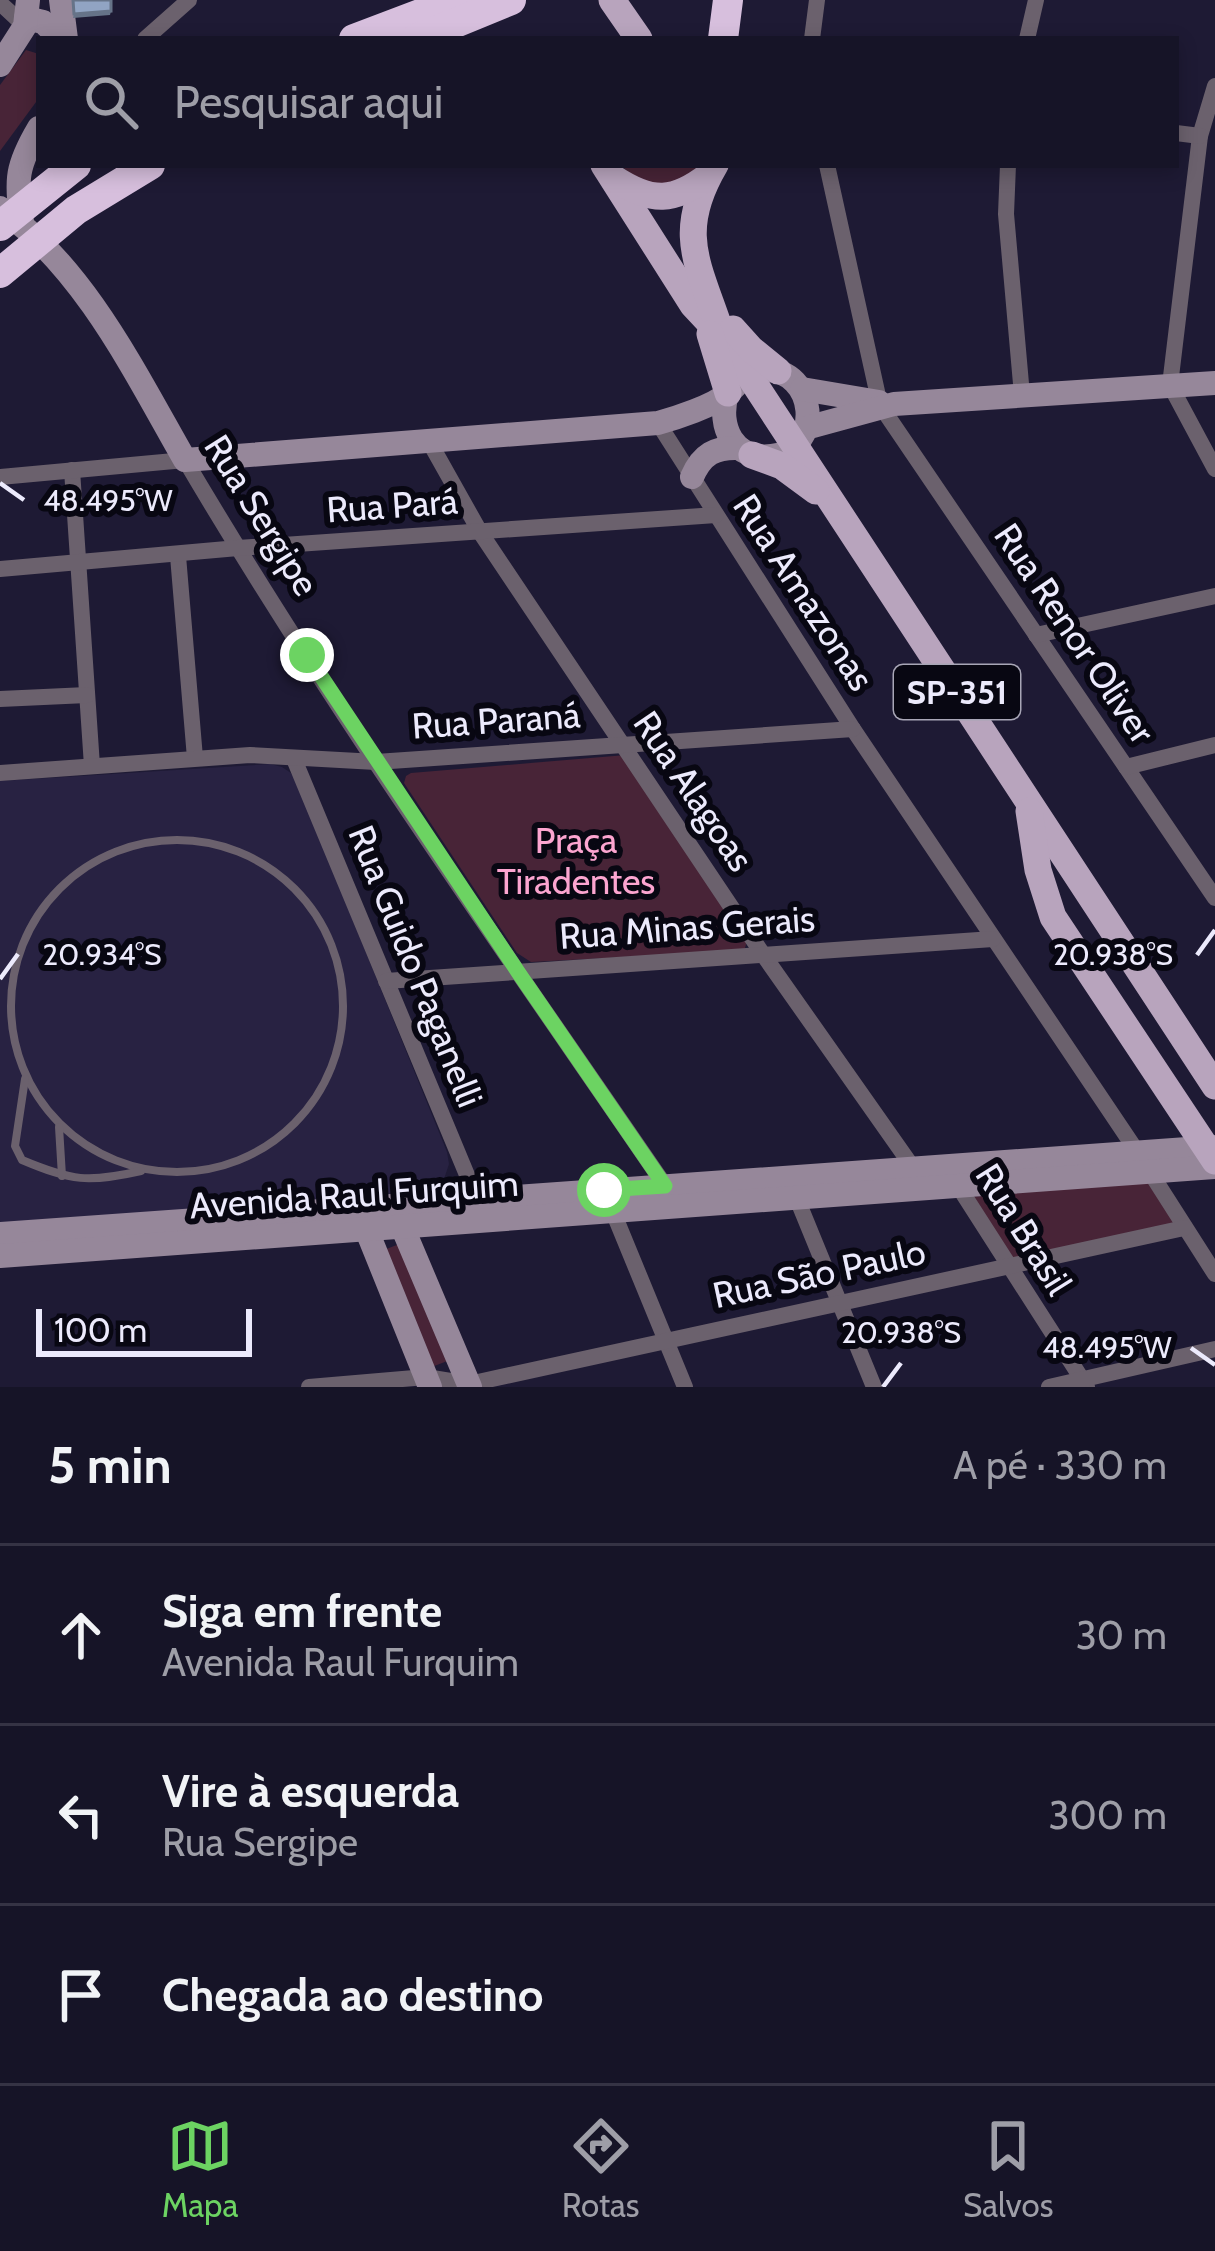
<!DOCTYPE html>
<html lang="pt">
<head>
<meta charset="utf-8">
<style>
	:root { --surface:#161427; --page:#1f1d2f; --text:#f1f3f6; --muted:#9e9ea7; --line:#353344; --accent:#6cd362 }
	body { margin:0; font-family:Cabin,sans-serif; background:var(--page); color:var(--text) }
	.scale { position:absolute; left:36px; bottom:30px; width:216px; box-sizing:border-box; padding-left:12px; border:6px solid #eceafc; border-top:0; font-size:33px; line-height:42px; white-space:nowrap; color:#eceafc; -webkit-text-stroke:9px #080712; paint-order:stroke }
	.stop { position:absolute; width:36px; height:36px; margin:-27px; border:9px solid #6cd362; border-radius:50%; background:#fff }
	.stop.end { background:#6cd362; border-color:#fff; box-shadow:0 3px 12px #0008 }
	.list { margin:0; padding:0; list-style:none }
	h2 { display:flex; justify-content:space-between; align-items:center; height:156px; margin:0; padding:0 48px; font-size:51px }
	h2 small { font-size:39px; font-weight:400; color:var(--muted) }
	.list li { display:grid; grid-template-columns:78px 1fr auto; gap:36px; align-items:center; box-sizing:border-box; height:180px; padding:0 48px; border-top:3px solid var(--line) }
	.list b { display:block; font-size:45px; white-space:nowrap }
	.list p { margin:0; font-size:39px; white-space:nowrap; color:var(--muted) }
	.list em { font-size:39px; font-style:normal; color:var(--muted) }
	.icon { flex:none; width:66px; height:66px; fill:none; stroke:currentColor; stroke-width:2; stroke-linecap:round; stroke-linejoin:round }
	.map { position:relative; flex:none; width:1215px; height:1387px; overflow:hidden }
	.search { position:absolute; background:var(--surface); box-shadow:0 6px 18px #0003; left:36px; right:36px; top:36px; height:132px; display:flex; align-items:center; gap:30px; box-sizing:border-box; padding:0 42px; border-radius:0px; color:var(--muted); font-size:45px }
	.sheet { height:696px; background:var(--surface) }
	nav { display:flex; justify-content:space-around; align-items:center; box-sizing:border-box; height:168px; border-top:3px solid var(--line); background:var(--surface); font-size:33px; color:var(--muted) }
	nav a { display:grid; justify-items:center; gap:6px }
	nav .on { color:var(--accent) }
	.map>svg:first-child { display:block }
	.built { fill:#282242 }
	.green { fill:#482437 }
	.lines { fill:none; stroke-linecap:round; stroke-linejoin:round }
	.lane { stroke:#6b616d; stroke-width:8 }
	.street { stroke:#6b616d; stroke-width:16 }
	.secondary { stroke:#96879a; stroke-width:24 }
	.primary { stroke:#b8a4bd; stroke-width:27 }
	.highway { stroke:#d7bfdd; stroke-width:30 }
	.shaded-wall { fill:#667388 }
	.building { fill:#91a4c3; stroke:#667388; stroke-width:3 }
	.route { stroke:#6cd362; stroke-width:15 }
	.ticks { fill:none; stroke:#eceafc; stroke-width:4.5 }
	.labels { text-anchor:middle; stroke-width:12; stroke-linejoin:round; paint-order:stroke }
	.shield { fill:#080712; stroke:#a8a6b6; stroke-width:3 }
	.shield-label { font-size:33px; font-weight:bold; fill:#eceafc }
	.street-label { font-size:36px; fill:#eceafc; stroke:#080712 }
	.park-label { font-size:36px; fill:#fca5d0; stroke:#080712 }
	.ticks-label { font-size:30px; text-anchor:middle; fill:#eceafc; stroke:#080712; stroke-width:12; stroke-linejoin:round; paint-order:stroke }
</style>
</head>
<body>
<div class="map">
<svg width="1215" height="1387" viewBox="0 0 1215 1387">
	<rect width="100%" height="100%" fill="#1e1a34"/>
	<path class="built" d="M270,764L282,767L291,773L298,785L447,1152L449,1164L438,1197L0,1233V781Z"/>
	<g class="green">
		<path d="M26,50L39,54V98L0,151V85Z"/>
		<path d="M621,165H702C676,187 647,194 621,165Z"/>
		<path d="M626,755L747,941L745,948L740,951L531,962L517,953L404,783L406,776L411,773Z"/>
		<path d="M1150,1182L1176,1224L1011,1259L969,1197Z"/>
		<path d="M402,1243L450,1360L429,1368L381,1251Z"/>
	</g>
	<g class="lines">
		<g class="lane">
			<circle cx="177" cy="1006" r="166"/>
			<path d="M25,1079L15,1146L22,1160C72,1181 88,1183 141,1171"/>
			<path d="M59,1127L62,1176"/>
		</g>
		<g class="street">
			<path d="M0,3L25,26"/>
			<path d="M145,39L189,0"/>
			<path d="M812,39L817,0"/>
			<path d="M1027,39L1036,0"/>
			<path d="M1215,86L1200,136L1170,385L1215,469"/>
			<path d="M1176,133L1200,136"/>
			<path d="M827,165L880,405L1215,898"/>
			<path d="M1008,165L1006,214L1022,395"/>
			<path d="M658,423L853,729L1138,1153"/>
			<path d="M430,443L480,532L762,953L914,1169"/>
			<path d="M72,470L92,766"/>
			<path d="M0,477L185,460C333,711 503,949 668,1190"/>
			<path d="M178,556L195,758"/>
			<path d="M0,569L238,548L716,515"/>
			<path d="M1036,635L1215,596"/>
			<path d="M0,699L87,695"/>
			<path d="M294,759L477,1199"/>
			<path d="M1126,767L1215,745"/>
			<path d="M0,773L250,755L376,762L853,729"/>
			<path d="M386,981L993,939"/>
			<path d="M1150,1172L1215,1274"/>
			<path d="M953,1178L1087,1387"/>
			<path d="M793,1189L874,1387"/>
			<path d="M609,1202L685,1387"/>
			<path d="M309,1387L426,1377L469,1384L1184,1228"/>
			<path d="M1049,1387L1215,1349"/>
		</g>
		<g class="secondary">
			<path d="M61,0L66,39"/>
			<path d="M26,18L43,22L61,39"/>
			<path d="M0,65L25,26L28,0"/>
			<path d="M0,208C85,269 134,371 185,460L658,423C676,418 713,406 727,394C740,383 745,371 764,370C817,369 824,449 772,456C734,461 717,427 727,394"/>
			<path d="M22,222C15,180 17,165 39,128"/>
			<path d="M802,389L879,402"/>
			<path d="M806,428L894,404L1215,383"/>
			<path d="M692,477C702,454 715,447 739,448"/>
			<path d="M396,1212L470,1387"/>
			<path d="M361,1216L430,1387"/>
			<path d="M0,1234L1215,1147"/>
			<path d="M0,1256L1215,1167"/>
		</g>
		<g class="primary">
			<path d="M612,0L639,39"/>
			<path d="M604,165L693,305L722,336L748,374L1215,1086"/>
			<path d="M715,165C676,231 697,262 719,327"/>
			<path d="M615,179C652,203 674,202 708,176"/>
			<path d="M733,329L751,349L778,371"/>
			<path d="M710,334L728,393"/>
			<path d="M752,455L782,466L816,491"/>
			<path d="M1029,811L1038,870L1053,917L1215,1161"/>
		</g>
		<g class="highway">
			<path d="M354,39L457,0"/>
			<path d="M416,39L511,0"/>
			<path d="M723,39L728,0"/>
			<path d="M0,226L76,165"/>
			<path d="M0,273L76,210L150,165"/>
		</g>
	</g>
	<path class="shaded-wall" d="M111,11L110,15L73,18L74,14Z"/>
	<path class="building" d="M73,0H111V11L74,14Z"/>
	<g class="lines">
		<path class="route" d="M307,655L518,972L665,1186L604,1190"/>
	</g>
	<path class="ticks" d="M0,483L24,500M1197,955L1215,930M0,979L18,954M1191,1348L1215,1365M883,1387L901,1363"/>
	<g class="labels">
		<rect class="shield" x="894" y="665" width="126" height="54" rx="9"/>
		<g class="shield-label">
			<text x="957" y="704">SP-351</text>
		</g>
		<g class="street-label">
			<text transform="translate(392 505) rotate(-4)" y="13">Rua Pará</text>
			<text transform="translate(262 515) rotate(58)" y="13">Rua Sergipe</text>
			<text transform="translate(804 592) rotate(57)" y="13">Rua Amazonas</text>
			<text transform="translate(1075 633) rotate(56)" y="13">Rua Renor Oliver</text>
			<text transform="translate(496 720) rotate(-4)" y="13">Rua Paraná</text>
			<text transform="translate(694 791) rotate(56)" y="13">Rua Alagoas</text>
			<text transform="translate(687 927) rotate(-4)" y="13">Rua Minas Gerais</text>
			<text transform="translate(416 966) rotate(68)" y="13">Rua Guido Paganelli</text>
			<text transform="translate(354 1194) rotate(-4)" y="13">Avenida Raul Furquim</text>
			<text transform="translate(1024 1229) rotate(58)" y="13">Rua Brasil</text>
			<text transform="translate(819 1273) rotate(-12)" y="13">Rua São Paulo</text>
		</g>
		<g class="park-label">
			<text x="576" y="853">Praça<tspan x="576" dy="41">Tiradentes</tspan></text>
		</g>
	</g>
	<g class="ticks-label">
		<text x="108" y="511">48.495°W</text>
		<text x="102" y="965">20.934°S</text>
		<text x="1113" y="965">20.938°S</text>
		<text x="901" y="1343">20.938°S</text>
		<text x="1107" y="1358">48.495°W</text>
	</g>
</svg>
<div class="scale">100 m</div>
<div class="stop" style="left:604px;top:1190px"></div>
<div class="stop end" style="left:307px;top:655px"></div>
<div class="search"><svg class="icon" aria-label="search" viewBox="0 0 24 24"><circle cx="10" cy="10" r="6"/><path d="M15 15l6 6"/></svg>Pesquisar aqui</div>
</div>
<section class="sheet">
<h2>5 min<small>A pé · 330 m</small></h2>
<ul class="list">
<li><svg class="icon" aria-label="ahead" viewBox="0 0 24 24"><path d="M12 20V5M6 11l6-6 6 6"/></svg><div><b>Siga em frente</b><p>Avenida Raul Furquim</p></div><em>30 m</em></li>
<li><svg class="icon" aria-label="left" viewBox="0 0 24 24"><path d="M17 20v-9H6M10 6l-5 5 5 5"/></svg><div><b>Vire à esquerda</b><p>Rua Sergipe</p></div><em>300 m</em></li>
<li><svg class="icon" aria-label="arrive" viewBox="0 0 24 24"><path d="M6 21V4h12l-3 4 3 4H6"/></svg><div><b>Chegada ao destino</b></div></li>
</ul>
</section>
<nav>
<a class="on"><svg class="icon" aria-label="map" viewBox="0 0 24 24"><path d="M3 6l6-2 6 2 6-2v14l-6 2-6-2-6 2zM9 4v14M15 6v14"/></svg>Mapa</a>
<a><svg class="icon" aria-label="directions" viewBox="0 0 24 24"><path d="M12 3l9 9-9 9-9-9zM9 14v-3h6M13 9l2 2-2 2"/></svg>Rotas</a>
<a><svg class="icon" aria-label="saved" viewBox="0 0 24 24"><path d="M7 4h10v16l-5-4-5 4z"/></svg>Salvos</a>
</nav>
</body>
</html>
